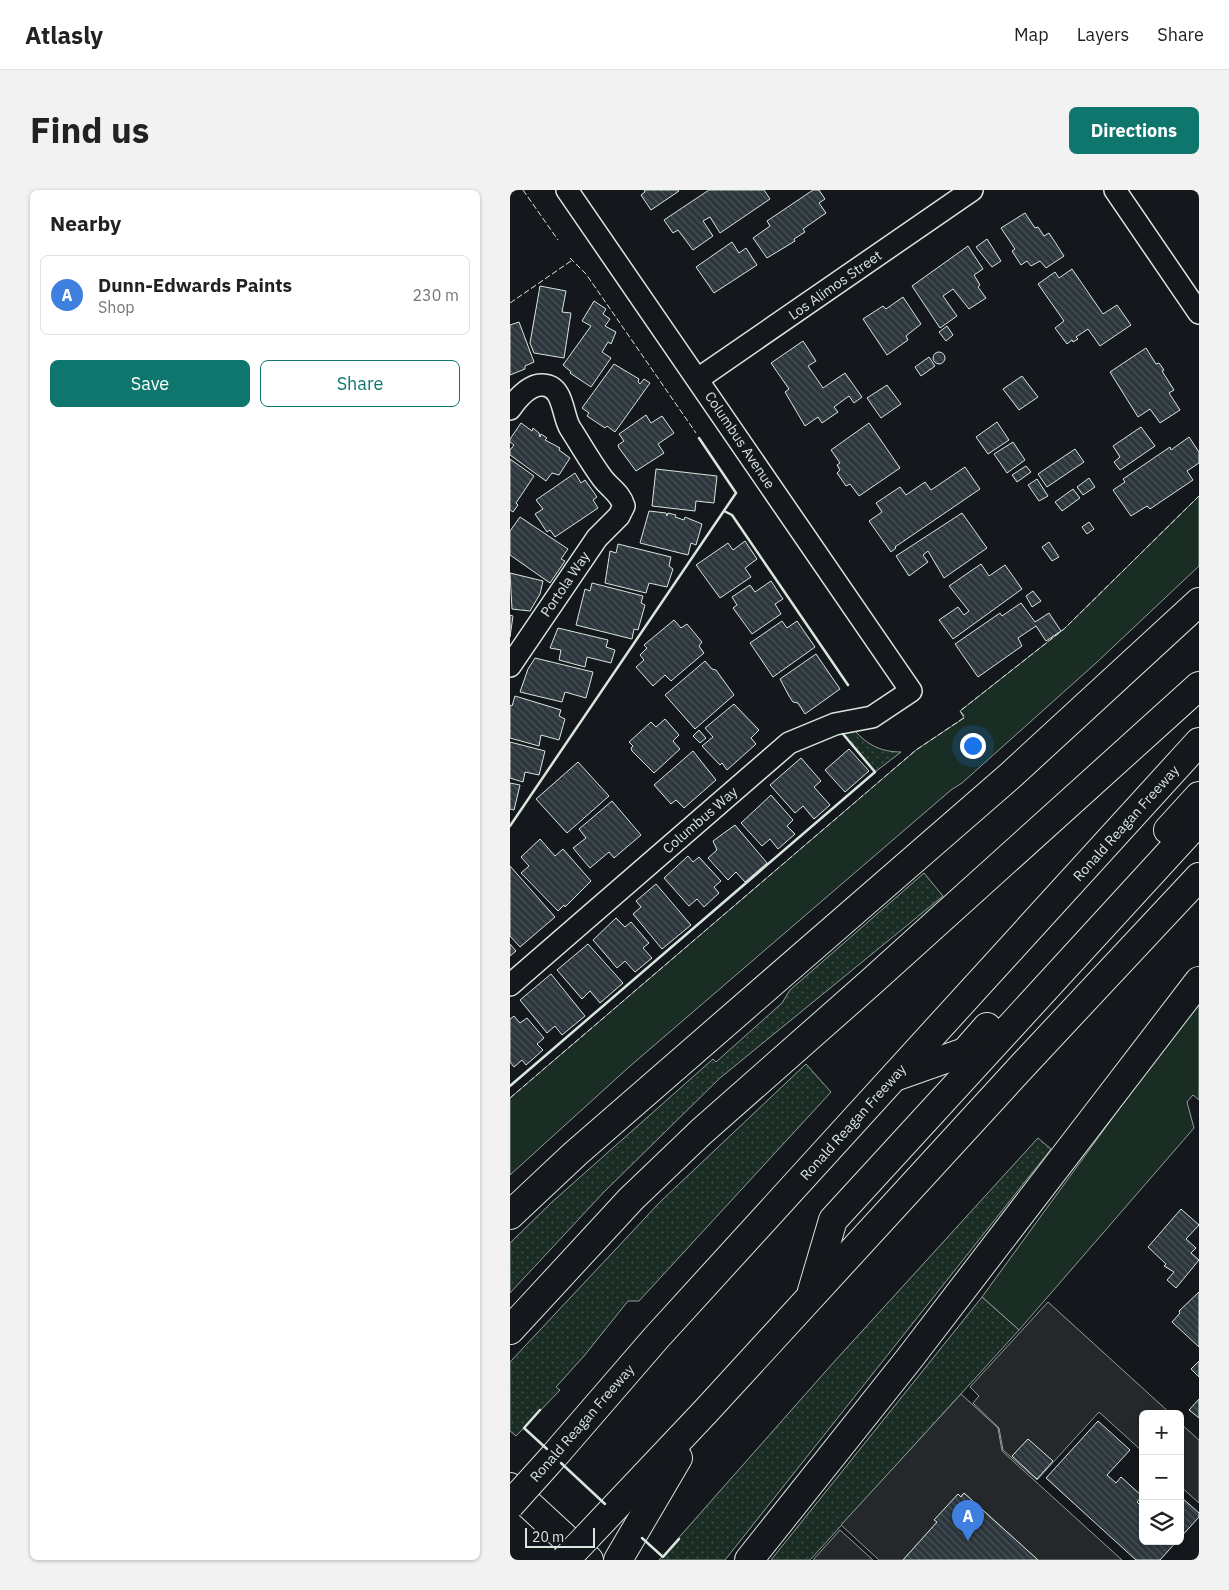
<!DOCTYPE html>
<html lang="en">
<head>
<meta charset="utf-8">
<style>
	:root { --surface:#fff; --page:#f2f2f2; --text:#222; --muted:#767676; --line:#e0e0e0; --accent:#0f766e }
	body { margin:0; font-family:"IBM Plex Sans",sans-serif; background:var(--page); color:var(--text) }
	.controls { position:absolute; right:15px; bottom:15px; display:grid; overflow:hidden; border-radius:8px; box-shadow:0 1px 4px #0004 }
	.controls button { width:45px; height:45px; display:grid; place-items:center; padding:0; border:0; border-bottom:1px solid var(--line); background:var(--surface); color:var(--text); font:25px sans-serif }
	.scale { position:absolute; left:15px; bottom:12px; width:70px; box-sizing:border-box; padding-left:5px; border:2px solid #d8e6dc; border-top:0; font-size:14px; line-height:18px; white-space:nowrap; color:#d8e6dc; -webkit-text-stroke:4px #14181c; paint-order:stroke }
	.you { position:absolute; left:462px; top:555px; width:18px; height:18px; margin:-12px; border:4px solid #fff; border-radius:50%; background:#1a73e8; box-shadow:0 0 0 8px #1a73e833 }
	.badge { display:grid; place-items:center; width:32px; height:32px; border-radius:50%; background:var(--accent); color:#fff; font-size:16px; font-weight:700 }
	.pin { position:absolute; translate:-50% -41px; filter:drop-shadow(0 1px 2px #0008) }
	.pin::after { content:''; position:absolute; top:26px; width:18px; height:15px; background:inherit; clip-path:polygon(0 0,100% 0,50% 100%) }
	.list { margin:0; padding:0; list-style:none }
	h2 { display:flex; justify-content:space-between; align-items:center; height:65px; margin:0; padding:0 20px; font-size:21px }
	h2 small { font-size:16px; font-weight:400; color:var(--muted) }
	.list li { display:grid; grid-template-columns:32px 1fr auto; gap:15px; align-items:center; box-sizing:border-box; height:80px; margin:0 10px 10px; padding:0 10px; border:1px solid var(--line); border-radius:8px }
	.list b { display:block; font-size:19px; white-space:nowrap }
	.list p { margin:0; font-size:16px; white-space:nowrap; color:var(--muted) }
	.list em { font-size:16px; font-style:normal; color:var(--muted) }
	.actions { display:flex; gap:10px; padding:15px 20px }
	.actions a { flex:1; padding:11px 0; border:1px solid var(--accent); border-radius:8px; text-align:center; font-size:18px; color:var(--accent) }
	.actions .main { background:var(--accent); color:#fff }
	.icon { flex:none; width:28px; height:28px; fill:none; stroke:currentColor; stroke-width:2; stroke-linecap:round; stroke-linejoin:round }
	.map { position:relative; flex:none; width:689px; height:1370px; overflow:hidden; border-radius:8px }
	header { display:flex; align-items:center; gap:30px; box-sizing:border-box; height:70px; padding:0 25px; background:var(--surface); border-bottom:1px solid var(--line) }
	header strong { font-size:24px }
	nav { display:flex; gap:28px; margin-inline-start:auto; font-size:18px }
	.intro { display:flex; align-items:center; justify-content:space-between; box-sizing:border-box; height:120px; padding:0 30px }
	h1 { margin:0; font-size:35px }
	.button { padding:12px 22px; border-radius:8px; background:var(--accent); color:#fff; font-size:18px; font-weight:700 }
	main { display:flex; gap:30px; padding:0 30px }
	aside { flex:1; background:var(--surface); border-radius:8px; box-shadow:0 1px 4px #0004 }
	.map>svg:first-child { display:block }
	.grass { fill:#1a2d24; stroke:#939e99 }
	.garden { fill:url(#garden-dots); stroke:#939e99 }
	.parking { fill:#24282b; stroke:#939e99 }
	.building { fill:url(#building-back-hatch); stroke:#d8e6dc }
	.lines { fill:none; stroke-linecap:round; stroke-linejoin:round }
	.street-casing { stroke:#d8e6dc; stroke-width:24 }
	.primary-casing { stroke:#d8e6dc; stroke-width:30 }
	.highway-casing { stroke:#d8e6dc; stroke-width:30 }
	.street { stroke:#14181c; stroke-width:21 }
	.primary { stroke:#14181c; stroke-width:28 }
	.highway { stroke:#14181c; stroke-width:28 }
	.highway-bridge-casing { stroke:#d8e6dc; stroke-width:30; stroke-linecap:butt }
	.highway-bridge { stroke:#14181c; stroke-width:28 }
	.fence { stroke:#d8e6dc; stroke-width:1; stroke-dasharray:6 2.5; stroke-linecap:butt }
	.wall { stroke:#d8e6dc; stroke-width:2.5 }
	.labels { text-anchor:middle; stroke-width:4; stroke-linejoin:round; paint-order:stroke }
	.street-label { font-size:14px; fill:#d8e6dc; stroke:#14181c }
</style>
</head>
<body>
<header>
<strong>Atlasly</strong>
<nav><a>Map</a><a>Layers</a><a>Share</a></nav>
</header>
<div class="intro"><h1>Find us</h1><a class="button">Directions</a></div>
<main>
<aside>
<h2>Nearby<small></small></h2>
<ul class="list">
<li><span class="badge" style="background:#3f7fe0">A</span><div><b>Dunn-Edwards Paints</b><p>Shop</p></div><em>230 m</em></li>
</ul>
<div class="actions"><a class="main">Save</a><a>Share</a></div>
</aside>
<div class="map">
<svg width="689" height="1370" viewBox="0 0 689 1370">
	<defs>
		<pattern id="garden-dots" width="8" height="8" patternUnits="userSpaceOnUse" patternTransform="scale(1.25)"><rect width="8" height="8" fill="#1a2d24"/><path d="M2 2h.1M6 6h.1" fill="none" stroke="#3b4b43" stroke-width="1.8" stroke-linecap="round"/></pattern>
		<pattern id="building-back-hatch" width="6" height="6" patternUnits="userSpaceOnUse" patternTransform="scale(1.25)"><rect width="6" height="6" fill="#2c363c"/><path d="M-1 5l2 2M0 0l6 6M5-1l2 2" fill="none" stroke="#4a5358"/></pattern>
	</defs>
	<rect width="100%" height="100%" fill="#14181c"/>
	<g class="grass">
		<path d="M689,306V376L586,473L452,593L441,600L119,877L0,985V908L406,560L454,528L450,521L554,439Z"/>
		<path d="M689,813V910L683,905L677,912L684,938L509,1140L472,1107L652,860Z"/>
	</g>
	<g class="garden">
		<path d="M342,537C355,554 370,562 391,562L365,582L333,544Z"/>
		<path d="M414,683L433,706L210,888L94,1002L0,1103V1053L42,1012L203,869L206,872L272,813L280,800Z"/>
		<path d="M296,874L321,902L129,1111H118L74,1166L46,1197L50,1200L6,1246L0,1241V1172L150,1012Z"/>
		<path d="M528,948L541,959L215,1370H149L323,1173Z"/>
		<path d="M472,1107L509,1140L300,1370H261Z"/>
	</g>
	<g class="parking">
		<path d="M538,1112L661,1224H633V1262L589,1222L527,1290L493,1260L489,1238L463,1213L469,1206L460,1197Z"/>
		<path d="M451,1204L488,1238L492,1261L612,1370H528L454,1303L393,1370H369L331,1335Z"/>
		<path d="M670,1233L689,1250V1313L670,1296Z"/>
		<path d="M330,1340L363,1370H303Z"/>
	</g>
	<g class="building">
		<path d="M134,0H168L169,1L141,20L131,5L135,2Z"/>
		<path d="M199,0H254L260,9L210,43L200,27L193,31L203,46L183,60L168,40L163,43L154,30Z"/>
		<path d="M303,0H309L315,9L309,13L316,23L293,39L295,42L284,49L285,51L257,68L243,48L260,36L257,31Z"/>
		<path d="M515,23L525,38L528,37L534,46L539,43L554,66L536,78L530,71L521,76L517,71L511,75L502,61L505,59L491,38Z"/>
		<path d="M477,49L491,71L482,77L466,57Z"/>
		<path d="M222,52L229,63L236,58L247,75L204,103L186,77Z"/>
		<path d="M458,56L473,79L464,85L470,95L468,97L476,108L459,119L443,99L433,106L447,126L430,138L402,96Z"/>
		<path d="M562,79L593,124L607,115L621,135L590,156L578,139L566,147L568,149L563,152L562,150L557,154L545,138L554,131L528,94L545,82L549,88Z"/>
		<path d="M30,96L56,101L52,122L61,123L54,168L24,163L20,153Z"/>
		<path d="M393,107L411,134L396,146L398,150L377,165L353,129L373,116L376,119Z"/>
		<path d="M84,111L96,119L93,124L100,129L95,136L106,142L101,154L98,152L92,162L101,168L81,197L60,183L61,182L53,175L81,136L72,131Z"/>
		<path d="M9,132L24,172L15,176V179L0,185V135Z"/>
		<path d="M437,136L443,145L436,151L429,142Z"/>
		<path d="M293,151L306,171L298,176L313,198L335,183L352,207L344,213L339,206L324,217L328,222L312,233L308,227L295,236L275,202L279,199L261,173Z"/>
		<path d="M636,158L646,174L649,173L654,180L652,181L664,200L659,203L670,220L650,233L640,219L628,227L600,182Z"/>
		<circle cx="429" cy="168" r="6"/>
		<path d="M419,167L425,176L411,186L405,177Z"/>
		<path d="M104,174L129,189L128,192L130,194L134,189L140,193L105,242L97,236L95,238L77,226L79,223L72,218Z"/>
		<path d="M512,186L528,207L509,220L493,199Z"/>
		<path d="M377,195L391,214L371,228L357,208Z"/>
		<path d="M136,225L141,233L152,226L164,243L148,254L154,263L126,281L109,258L108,255L114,251L109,244Z"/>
		<path d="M487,232L499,250L478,264L466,247Z"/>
		<path d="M11,233L22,241L23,238L29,243L30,247L31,244L37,248L35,250L50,258L49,260L60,268L49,285L42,283L36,291L0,265V260L4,255L0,252V249Z"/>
		<path d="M359,233L390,278L349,306L340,294L336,296L327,283L330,280L327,275L330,273L321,260Z"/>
		<path d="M631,237L645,256L610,280L604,272L610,267L603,256Z"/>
		<path d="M679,247L689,262V273L677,281L683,290L640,319L637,316L621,326L603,300L615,292L613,289L660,257L661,260Z"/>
		<path d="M503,252L515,270L497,283L484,264Z"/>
		<path d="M565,259L574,272L537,297L528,284Z"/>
		<path d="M0,269L24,286L6,313L8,315L3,322L0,320Z"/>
		<path d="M516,276L521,282L507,292L502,285Z"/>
		<path d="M455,277L470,299L385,357L386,358L381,362L359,331L372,322L366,313L390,297L396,305L415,292L421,300Z"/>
		<path d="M146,279L207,286L204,313L186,311L185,321L142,316Z"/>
		<path d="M65,283L71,293L75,290L87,307L83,310L88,318L45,347L40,340L37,342L25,324L33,319L26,310Z"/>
		<path d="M579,288L585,297L573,305L567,297Z"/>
		<path d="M527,289L538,306L529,311L518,295Z"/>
		<path d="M563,299L570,308L552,321L545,312Z"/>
		<path d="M139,321L156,323L157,326L158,323L166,325L165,327L174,330L175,327L192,334L186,355L181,353L178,365L130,353Z"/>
		<path d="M452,323L477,358L434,388L418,361L413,365L418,372L399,386L386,366Z"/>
		<path d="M10,327L58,359L51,369L55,371L40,393L0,365V341Z"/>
		<path d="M579,332L584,339L577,344L572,337Z"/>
		<path d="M235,351L247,369L235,378L241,387L210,408L186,375L218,353L223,360Z"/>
		<path d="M539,352L549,367L542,371L532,357Z"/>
		<path d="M108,354L161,367L159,376L163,379L157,397L139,393L136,403L95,393L100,361L106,363Z"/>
		<path d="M471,374L479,386L495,375L512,399L443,449L429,430L448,417L454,425L459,421L439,396Z"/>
		<path d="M0,383L33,391L30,404L20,421L2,419Z"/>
		<path d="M261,391L273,409L265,414L271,424L242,444L223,418L227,415L222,407L240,395L245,402Z"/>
		<path d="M82,393L133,406L131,413L135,415L128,440L124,439L122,449L66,435L75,399L80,401Z"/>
		<path d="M523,401L531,411L522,417L516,406Z"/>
		<path d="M511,413L525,432L539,423L551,441L536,451L526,436L508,448L512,456L468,487L445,454L490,423L492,426Z"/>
		<path d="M0,425L3,426L0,447Z"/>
		<path d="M164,430L171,438L177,434L192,452L189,456L194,463L161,491L155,485L143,496L126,477L134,470L130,465L137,458L134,455Z"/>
		<path d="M272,431L277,438L287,431L305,457L263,487L240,453Z"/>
		<path d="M48,438L98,450L96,457L105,460L101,473L77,467L75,477L49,470L51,460L40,458Z"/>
		<path d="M306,464L330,499L295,524L288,513L283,512L279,506L270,489Z"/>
		<path d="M25,468L83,482L76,508L55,502L52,512L10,502L18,479Z"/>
		<path d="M195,471L202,479L206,480L224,505L185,539L155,505Z"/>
		<path d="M5,506L51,520L49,526L55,529L49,550L31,545L29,556L0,548V515L2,516Z"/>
		<path d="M224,514L249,540L241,548L246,554L217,580L212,573L210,575L192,556L203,547L195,538Z"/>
		<path d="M155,529L169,545L163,551L170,559L144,583L122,561L121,558L123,556L119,552L141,532L146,537Z"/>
		<path d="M189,540L196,548L190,553L183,546Z"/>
		<path d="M0,552L35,561L29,585L15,582L13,592L0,588Z"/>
		<path d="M339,559L359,581L335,602L315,580Z"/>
		<path d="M183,561L206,590L174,618L166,610L161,614L144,595Z"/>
		<path d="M291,568L311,591L304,597L320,615L304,629L293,616L285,623L260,595Z"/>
		<path d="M68,572L99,606L57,643L26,609Z"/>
		<path d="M0,593L10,595L4,620L0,619Z"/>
		<path d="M261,605L283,630L277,636L285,644L268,659L260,649L252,656L231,633Z"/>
		<path d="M102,611L131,645L104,668L99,662L80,678L63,658L76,648L69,639Z"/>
		<path d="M225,635L257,673L235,692L226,682L218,690L198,668L207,660L203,651Z"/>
		<path d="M30,649L45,666L53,659L81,691L55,717L54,715L48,721L11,683L19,676L11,667Z"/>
		<path d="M178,666L183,672L189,667L211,691L204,697L209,703L194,717L187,709L179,716L154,688Z"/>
		<path d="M0,676L45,727L10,757L0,746Z"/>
		<path d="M146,694L181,735L152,759L123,724L131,717L126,711Z"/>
		<path d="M106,728L115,737L121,732L139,753L133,758L142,768L125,782L115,771L107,778L83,750Z"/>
		<path d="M0,754L6,761L0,766Z"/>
		<path d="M78,754L113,793L90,813L80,801L72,809L47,780Z"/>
		<path d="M41,784L75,826L52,845L45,836L37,843L10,810Z"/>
		<path d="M4,826L10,833L17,828L34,848L27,854L33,860L16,875L12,870L4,877L0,872V829Z"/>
		<path d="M671,1019L689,1035L676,1049L686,1058L681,1063L689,1070L666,1098L657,1090L664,1082L654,1076L656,1074L638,1057Z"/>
		<path d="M689,1102V1157L662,1132L670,1123L669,1121Z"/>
		<path d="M689,1171V1187L681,1179Z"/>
		<path d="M689,1209V1228L679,1220Z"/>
		<path d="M588,1231L620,1260L597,1285L606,1293L611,1287L632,1306L627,1312L633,1318V1351H667L650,1370H626L536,1288Z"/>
		<path d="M518,1249L543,1271L527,1289L502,1266Z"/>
		<path d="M454,1303L528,1370H393L427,1332L424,1330L448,1304L451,1307Z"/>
		<path d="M670,1306L689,1323V1327L670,1348Z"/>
	</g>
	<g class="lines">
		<g class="street-casing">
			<g id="street">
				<path d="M605,0L689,123"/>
				<path d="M188,189L462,0"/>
				<path d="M0,219C7,209 19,194 33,195C54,196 52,225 60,238C71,255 81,273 93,289C101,299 110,303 114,316L109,326L87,348L0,476"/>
				<path d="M0,795L279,553L325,534L362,527L401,501L57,0"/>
			</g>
		</g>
		<g class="primary-casing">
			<path id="primary" d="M0,1297L79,1370"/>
		</g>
		<g class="highway-casing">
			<g id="highway">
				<path d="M658,640L689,606"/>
				<path d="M387,886L455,862L477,837"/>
				<path d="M0,1025L65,964L501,585L689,412"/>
				<path d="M302,1101L323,1030L689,631"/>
				<path d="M0,1140L121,1009L191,942L360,793L689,496"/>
				<path d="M44,1266L146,1148L689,552"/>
				<path d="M77,1347L196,1221L516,872L689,687"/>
				<path d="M108,1370L168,1268"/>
				<path d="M239,1370L399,1169L689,791"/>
			</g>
		</g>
		<use href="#street" class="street"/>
		<use href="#primary" class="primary"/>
		<use href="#highway" class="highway"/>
		<g class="highway-bridge-casing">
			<g id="highway-bridge">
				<path d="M0,1315L44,1266"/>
				<path d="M55,1370L77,1347"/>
			</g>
		</g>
		<use href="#highway-bridge" class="highway-bridge"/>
		<g class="fence">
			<path d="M13,0L48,50"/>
			<path d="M60,68L76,84L186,243"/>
			<path d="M0,113L61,71"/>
			<path d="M0,908L406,560L455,527L450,521L554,439L689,306"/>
		</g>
		<g class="wall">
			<path d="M214,321L222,325L338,495"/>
			<path d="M0,636L226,303L189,248"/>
			<path d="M0,896L365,582L333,544"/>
			<path d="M30,1220L14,1238L37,1259"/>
			<path d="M51,1273L95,1314"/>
			<path d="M132,1348L153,1367L169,1349"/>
		</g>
	</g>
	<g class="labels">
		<g class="street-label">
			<text transform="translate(325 95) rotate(-35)" y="5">Los Alimos Street</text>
			<text transform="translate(230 250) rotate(56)" y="5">Columbus Avenue</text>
			<text transform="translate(55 394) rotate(-56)" y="5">Portola Way</text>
			<text transform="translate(190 630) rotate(-41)" y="5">Columbus Way</text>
			<text transform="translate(616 633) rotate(-48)" y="5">Ronald Reagan Freeway</text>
			<text transform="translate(343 932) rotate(-48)" y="5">Ronald Reagan Freeway</text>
			<text transform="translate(72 1233) rotate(-49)" y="5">Ronald Reagan Freeway</text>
		</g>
	</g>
</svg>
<div class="controls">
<button>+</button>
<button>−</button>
<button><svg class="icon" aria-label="layers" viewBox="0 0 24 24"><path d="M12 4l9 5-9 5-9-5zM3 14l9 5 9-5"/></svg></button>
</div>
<div class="scale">20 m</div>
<div class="you"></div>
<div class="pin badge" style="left:458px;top:1351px;background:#3f7fe0">A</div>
</div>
</main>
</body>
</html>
